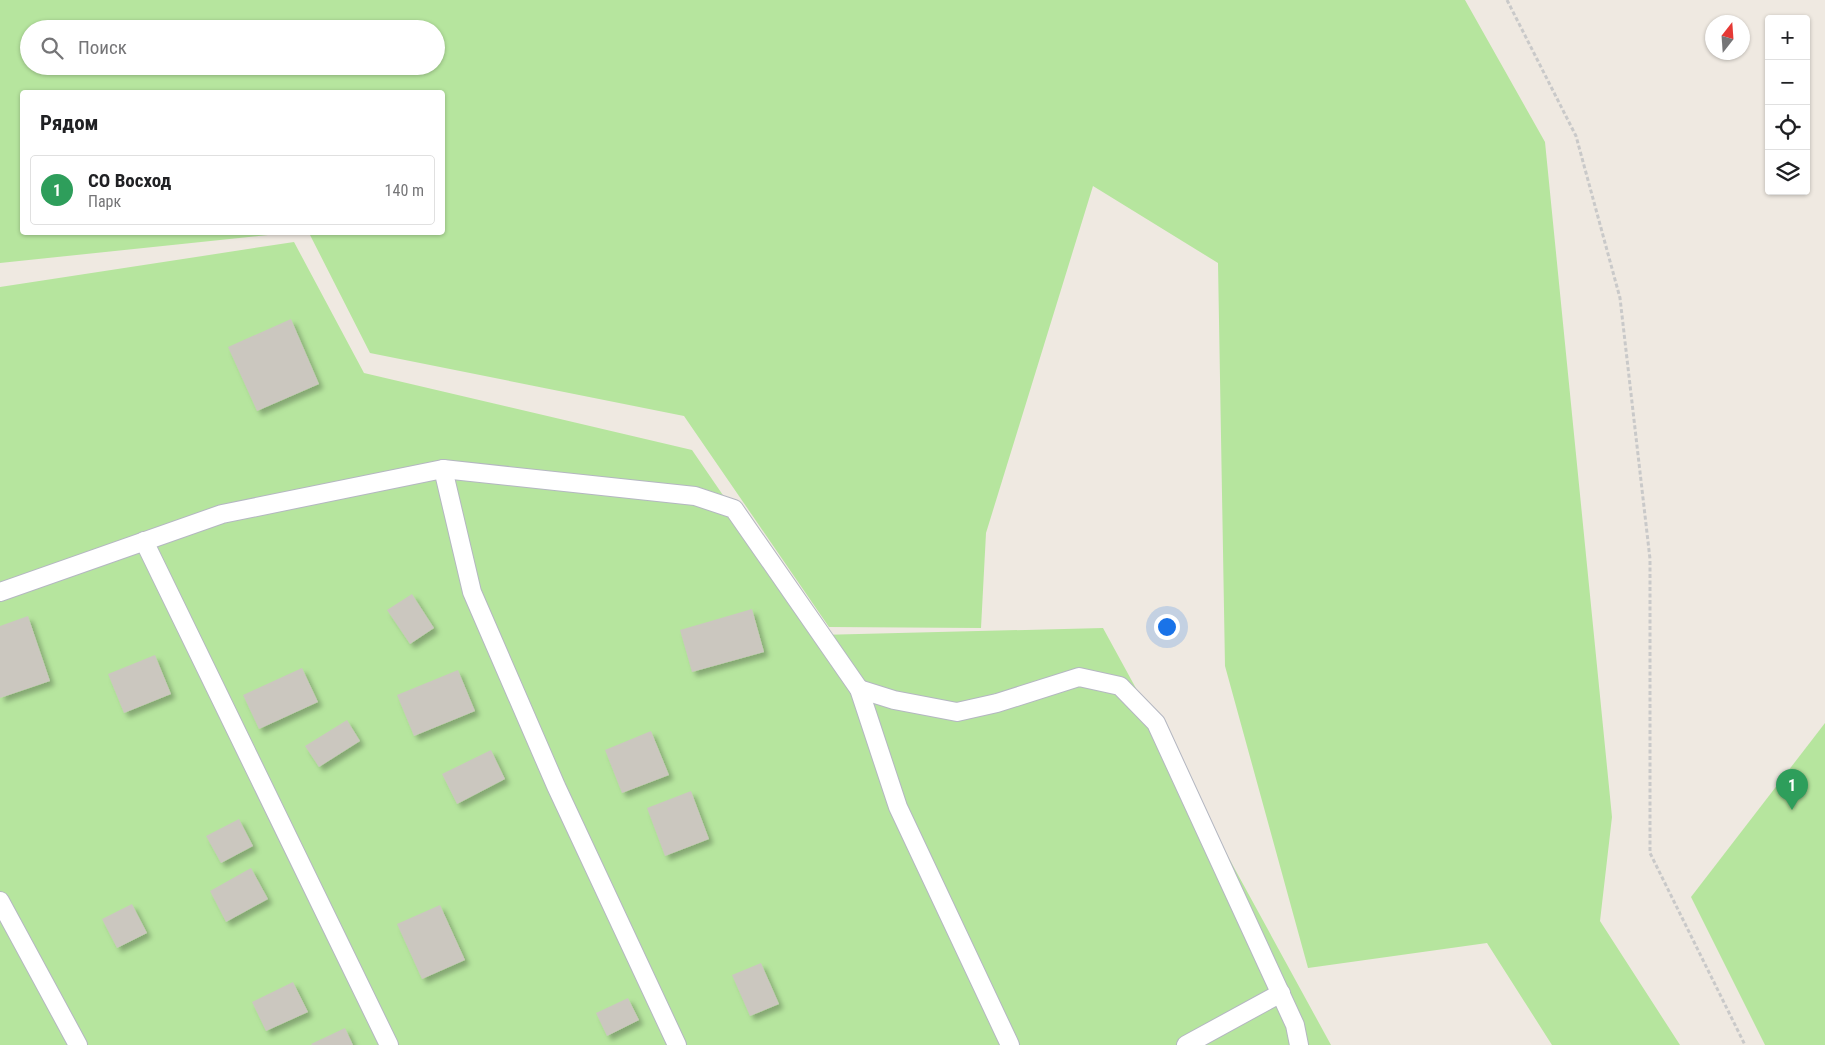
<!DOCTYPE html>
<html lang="ru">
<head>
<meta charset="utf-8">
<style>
	:root { --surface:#fff; --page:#f6f6f6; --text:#202124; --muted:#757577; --line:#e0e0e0; --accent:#db2777 }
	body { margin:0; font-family:"Roboto Condensed",sans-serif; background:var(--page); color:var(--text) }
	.controls { position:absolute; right:15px; top:15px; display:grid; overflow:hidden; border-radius:5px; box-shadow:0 1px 4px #0004 }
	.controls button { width:45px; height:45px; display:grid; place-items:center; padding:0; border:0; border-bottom:1px solid var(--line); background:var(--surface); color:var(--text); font:25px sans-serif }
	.compass { position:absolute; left:1705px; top:15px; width:45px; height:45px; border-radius:50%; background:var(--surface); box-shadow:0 1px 4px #0004; rotate:17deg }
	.you { position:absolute; left:1166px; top:626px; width:18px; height:18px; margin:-12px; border:4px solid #fff; border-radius:50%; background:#1a73e8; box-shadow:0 0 0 8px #1a73e833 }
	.badge { display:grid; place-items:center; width:32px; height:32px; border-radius:50%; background:var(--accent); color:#fff; font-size:16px; font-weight:700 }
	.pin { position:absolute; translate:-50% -41px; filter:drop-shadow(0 1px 2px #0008) }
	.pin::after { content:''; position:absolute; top:26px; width:18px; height:15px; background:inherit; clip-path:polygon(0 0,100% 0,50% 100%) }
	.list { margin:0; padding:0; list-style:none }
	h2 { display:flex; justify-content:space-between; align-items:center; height:65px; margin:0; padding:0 20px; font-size:21px }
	h2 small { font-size:16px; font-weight:400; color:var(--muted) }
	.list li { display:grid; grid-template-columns:32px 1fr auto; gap:15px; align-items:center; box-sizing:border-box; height:70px; margin:0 10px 10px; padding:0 10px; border:1px solid var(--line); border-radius:5px }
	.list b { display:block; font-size:19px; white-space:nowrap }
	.list p { margin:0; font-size:16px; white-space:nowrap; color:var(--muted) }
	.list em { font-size:16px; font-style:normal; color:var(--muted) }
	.icon { flex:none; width:28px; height:28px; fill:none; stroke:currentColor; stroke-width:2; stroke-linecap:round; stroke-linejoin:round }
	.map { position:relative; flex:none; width:1825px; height:1045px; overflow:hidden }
	.search { position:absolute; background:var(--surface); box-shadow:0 1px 4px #0004; left:20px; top:20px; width:425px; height:55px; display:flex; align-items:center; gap:12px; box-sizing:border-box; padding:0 18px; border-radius:28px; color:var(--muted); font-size:19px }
	.panel { position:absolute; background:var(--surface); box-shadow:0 1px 4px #0004; left:20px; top:90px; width:425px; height:145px; border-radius:5px }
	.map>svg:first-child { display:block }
	.green { fill:#b6e59e; fill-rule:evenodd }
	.building { fill:#cbc7bf; filter:url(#shadow) }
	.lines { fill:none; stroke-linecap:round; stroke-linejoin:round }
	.lane-casing { stroke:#b4b7c1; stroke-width:20 }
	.path { stroke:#c9c9c9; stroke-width:3; stroke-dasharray:4 2.5; stroke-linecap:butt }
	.lane { stroke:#fff; stroke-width:18 }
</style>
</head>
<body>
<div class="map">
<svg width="1825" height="1045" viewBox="0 0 1825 1045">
	<defs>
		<filter id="shadow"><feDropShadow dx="4.5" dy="4.5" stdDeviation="2.5" flood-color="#0004"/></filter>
	</defs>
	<rect width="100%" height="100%" fill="#efe9e1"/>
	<g class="green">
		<path d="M0,0H1465L1545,142L1612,817L1600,921L1680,1045H1552L1487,943L1308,968L1225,666L1218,263L1093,186L986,533L981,628L829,627L684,416L370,353L309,233L442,232V92H22V232L287,233L0,263ZM29,29H436V66H29Z"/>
		<path d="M294,242L364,373L692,450L819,635L1103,628L1331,1045H0V287Z"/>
		<path d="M1825,723V1045H1765L1691,897Z"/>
	</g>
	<g class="building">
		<path d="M291,319L319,384L257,411L228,347Z"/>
		<path d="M412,594L434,628L410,644L387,610Z"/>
		<path d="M752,609L764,652L692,672L680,630Z"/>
		<path d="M28,616L50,681L0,698V626Z"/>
		<path d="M155,655L171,694L124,713L108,674Z"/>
		<path d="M302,668L318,702L259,729L243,695Z"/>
		<path d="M458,670L475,711L414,736L397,695Z"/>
		<path d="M347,720L360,741L319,767L305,746Z"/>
		<path d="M651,731L669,775L622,793L605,750Z"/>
		<path d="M491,750L505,779L457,804L442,774Z"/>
		<path d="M691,791L709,839L665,856L647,808Z"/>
		<path d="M239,819L253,846L221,863L206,836Z"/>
		<path d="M251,868L268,899L226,922L210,891Z"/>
		<path d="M132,904L147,933L117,948L102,919Z"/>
		<path d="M440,905L465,960L422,979L397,924Z"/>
		<path d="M761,963L779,1004L750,1016L732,975Z"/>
		<path d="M293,982L308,1012L266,1031L252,1002Z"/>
		<path d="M628,998L639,1020L607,1036L596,1013Z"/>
		<path d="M345,1028L353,1045H312L311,1044Z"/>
	</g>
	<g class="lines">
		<g class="lane-casing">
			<g id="lane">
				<path d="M443,469L472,592L556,786L677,1045"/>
				<path d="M144,541L389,1045"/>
				<path d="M0,592L222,514L443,469L695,496L734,509L859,689L898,807L1010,1045"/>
				<path d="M859,689L894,700L957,712L997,703L1079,677L1120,686L1156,723L1295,1025L1299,1045"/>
				<path d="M0,901L78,1045"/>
				<path d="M1186,1045L1281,993"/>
			</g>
		</g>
		<path class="path" d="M1507,0L1576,136L1620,298L1650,559V853L1745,1045"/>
		<use href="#lane" class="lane"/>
	</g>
</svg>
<div class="controls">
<button>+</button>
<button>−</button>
<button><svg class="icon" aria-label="locate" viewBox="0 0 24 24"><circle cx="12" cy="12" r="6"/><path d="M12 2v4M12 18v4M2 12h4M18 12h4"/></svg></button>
<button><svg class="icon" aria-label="layers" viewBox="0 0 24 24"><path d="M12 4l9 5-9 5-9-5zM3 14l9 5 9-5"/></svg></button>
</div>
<svg class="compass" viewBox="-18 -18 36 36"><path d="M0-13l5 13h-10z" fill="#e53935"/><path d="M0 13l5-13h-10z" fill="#757577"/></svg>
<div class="you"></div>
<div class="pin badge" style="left:1792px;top:810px;background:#2e9e5b">1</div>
<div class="search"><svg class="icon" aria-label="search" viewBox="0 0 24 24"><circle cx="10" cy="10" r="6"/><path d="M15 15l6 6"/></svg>Поиск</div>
<section class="panel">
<h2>Рядом<small></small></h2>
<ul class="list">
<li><span class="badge" style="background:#2e9e5b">1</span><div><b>СО Восход</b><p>Парк</p></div><em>140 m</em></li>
</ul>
</section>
</div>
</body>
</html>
